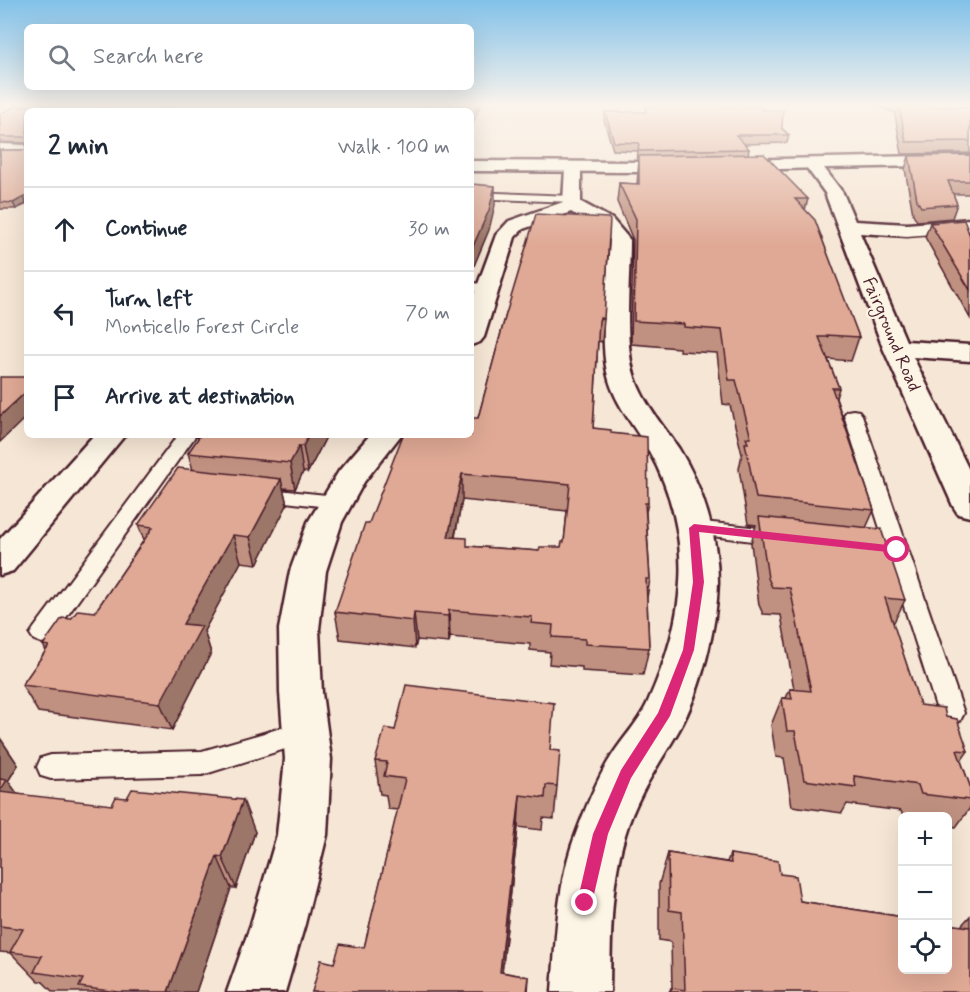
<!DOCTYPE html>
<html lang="en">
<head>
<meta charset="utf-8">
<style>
	:root { --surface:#fff; --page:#f6f6f7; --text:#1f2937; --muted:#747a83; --line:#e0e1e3 }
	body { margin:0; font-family:Mynerve,sans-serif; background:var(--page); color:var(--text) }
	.controls { position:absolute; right:18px; bottom:18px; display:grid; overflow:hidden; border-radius:9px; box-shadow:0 6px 24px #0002 }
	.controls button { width:54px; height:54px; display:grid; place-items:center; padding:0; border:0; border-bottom:2px solid var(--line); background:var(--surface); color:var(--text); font:30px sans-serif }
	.stop { position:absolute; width:18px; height:18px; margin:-14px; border:4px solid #db2777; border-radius:50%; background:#fff }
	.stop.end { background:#db2777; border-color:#fff; box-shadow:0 2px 6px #0008 }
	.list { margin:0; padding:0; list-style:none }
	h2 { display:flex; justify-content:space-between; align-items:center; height:78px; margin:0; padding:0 24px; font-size:26px }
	h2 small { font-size:20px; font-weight:400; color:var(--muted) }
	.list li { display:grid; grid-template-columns:39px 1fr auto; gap:18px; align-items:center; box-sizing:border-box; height:84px; padding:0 24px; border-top:2px solid var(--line) }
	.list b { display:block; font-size:22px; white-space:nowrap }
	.list p { margin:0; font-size:20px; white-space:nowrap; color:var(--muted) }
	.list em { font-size:20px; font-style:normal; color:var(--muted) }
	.icon { flex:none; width:33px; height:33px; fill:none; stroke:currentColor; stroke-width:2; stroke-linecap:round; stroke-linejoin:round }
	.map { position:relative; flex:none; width:970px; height:992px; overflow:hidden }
	.search { position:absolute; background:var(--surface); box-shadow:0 6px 24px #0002; left:24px; top:24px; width:450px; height:66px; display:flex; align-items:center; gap:15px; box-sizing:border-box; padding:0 21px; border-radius:9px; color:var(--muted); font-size:22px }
	.panel { position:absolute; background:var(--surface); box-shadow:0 6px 24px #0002; left:24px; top:108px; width:450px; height:330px; border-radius:9px }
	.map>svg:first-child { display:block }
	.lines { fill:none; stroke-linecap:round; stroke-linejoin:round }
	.lane-casing { stroke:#4a1f2b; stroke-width:4 }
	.street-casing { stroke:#4a1f2b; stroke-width:5 }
	.secondary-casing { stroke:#4a1f2b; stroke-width:5 }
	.lane { fill:#fcf5e5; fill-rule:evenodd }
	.street { fill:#fcf5e5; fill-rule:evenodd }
	.secondary { fill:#fcf5e5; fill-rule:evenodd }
	.wall { fill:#c09180; stroke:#4a1f2b; stroke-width:1.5; fill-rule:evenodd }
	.shaded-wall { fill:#9c7668; stroke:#4a1f2b; stroke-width:1.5 }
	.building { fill:#dfa995; stroke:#4a1f2b; stroke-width:1.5; fill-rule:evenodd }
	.route { fill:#db2777 }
	.labels { text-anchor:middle; stroke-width:4.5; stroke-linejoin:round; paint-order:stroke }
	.far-street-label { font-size:18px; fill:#4a1f2b; stroke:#fcf5e5 }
</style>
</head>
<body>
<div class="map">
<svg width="970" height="992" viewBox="0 0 970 992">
	<rect width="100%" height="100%" fill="#f6e6d5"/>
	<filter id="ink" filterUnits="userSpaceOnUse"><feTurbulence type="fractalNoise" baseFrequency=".0167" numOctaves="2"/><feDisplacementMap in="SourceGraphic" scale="12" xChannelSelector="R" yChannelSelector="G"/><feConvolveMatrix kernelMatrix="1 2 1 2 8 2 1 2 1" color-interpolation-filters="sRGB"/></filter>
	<g filter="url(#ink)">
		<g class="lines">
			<g class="lane-casing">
				<g id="lane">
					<path d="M471,192L572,196L577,199L572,202L471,198Z"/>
					<path d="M471,283L487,284L494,288L487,292L471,291Z"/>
					<path d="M853,410L859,411L862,415L964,713L960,721L951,724L942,721L938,713L888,556L854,551L851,546L854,541L861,539L884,541L844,415L847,411Z"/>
					<path d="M178,435H196L50,640L42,643L34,640L30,634L34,628Z"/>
					<path d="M259,488L336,496L343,497L346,502L343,507L336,508L252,498L249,494L252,490Z"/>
					<path d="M694,521L778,530L785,532L788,537L785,542L778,544L687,533L684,528L687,523Z"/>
					<path d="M305,721L314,724L318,732L314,740L202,775L51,779L41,776L37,767L41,758L51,755L202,751Z"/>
				</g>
			</g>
			<g class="street-casing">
				<g id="street">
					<path d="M232,106H248L243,111H228Z"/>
					<path d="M812,159L818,160L843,193L855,221L907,224L970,219V231L907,236L860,233L906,341L970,345V361L913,357L970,472V517L958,514L953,506L883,348L825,193L804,164Z"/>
					<path d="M573,163L581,168V202L612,219L630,240C630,277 624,336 633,371C641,401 662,424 679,449C703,487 718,537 718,582C717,627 701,691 679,730C659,765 636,796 625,835C610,886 611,939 610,992H552C556,939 557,880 577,831C586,807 597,779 611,757C622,739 638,723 647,704C664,666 678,624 680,582C683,538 671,490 649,451C634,425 613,402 607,372C599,337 608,277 610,240L608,237L592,224L571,212L523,229L515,237L484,337L480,342L471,345V303L496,235L509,221L563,202L565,168Z"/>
					<path d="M94,435H125L13,571L0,575V539Z"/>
					<path d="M370,435H401L364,482L342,522L326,571L319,629L322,693L331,759L327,835L305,924L285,992H227L251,924L277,835L285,759L280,693L279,629L290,571L308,522L339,471Z"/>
				</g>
			</g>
			<g class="secondary-casing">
				<g id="secondary">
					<path d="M0,144L27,145V155L0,154Z"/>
					<path d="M970,155V165L642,172L471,171V161L642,162Z"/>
				</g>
			</g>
			<use href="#lane" class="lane"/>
			<use href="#street" class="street"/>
			<use href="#secondary" class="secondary"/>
		</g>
		<g class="wall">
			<path d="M15,106H174L175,107L168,111H27V204L16,209H0V150H26V143L0,142V114Z"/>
			<path d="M646,106L696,107V106H759L789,135L787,143L744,144L749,149L748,154L808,199L805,210L859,337L851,361L828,359L839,388L836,398L874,510L866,528L905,600L893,624L920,705L946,717L968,751L961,761L970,786V808L956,827L948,826V816H903L901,811L847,804L842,813L792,806L784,758L776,757L771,725L782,698H786L790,689H794L781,615L763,614L759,605L751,543L756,525L748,524L739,469L742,454L730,405L723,404L717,353L680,351L679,348L631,344L633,240L617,202L619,183L637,184L639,160H637L638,151L613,150L604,120L605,112H645Z"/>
			<path d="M876,106L970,107V153L902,154L895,115L896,113Z"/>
			<path d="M970,155V194H953L957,204L952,218L917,221L913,214L905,169L909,156Z"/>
			<path d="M930,223L970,236V318L925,237Z"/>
			<path d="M506,314L604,319L602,342L598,341L593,428L611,433L648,503L646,512L650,579L647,598L649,648L643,675L582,671V667L549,664L550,652L530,650V644L450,637L449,643L417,640L415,648L340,639L335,612L369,523L478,418ZM462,500L567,511L564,542L561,547L539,551L467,546L455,537Z"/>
			<path d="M327,435L308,472H303L295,489L283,488L287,505L257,564L241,562L204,631L211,653L172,730L38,712L22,685L46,651L43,645L71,619L95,612L144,540L138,525L193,470L188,453L198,439L197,437Z"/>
			<path d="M0,738L18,765L8,781L17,794L255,832L236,888H231L196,992H53L42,981H38L11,953L0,952Z"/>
			<path d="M550,750L557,786L554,819L543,818L542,830L518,827L502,972L529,977L528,992H312L334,963L364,948L398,810L388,809L386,795L380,794L375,761Z"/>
			<path d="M668,853L727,862L730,854L780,874L800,901L961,926L970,916V992H669L671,988H672L671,942L659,940V884Z"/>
		</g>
		<g class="shaded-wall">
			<path d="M166,106H174L175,107L168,111H157Z"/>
			<path d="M477,106H480L471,129V120Z"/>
			<path d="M495,186V205L489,230L471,273V251Z"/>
			<path d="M24,197L26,204L16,209L13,203Z"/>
			<path d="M27,391V416L0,442V416Z"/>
			<path d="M309,435H327L308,472L303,446Z"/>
			<path d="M299,446L303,472L295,489L290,463Z"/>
			<path d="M462,474V500L449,564L448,537Z"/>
			<path d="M281,479L287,505L257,564L250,537Z"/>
			<path d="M233,535L241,562L204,631L211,653L172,730L160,703L183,624Z"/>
			<path d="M449,610L450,637L449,643L448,616Z"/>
			<path d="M414,613L417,640L415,648L413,621Z"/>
			<path d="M0,738L18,765L8,781L31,812L0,799Z"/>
			<path d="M520,795L518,827L500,992V972Z"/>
			<path d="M243,800L255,832L236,888L222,857Z"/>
			<path d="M217,856L231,888L196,992H168Z"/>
		</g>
		<g class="building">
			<path d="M15,106H166L157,111H27V197H24L13,203L0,202V150H26L27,137H0V114Z"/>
			<path d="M389,106H477L471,120V111H385Z"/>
			<path d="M646,106L698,107V106H759L762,110H783L782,129L789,135H736L749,149L638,151L639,143L614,142L605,112H646Z"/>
			<path d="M899,106L970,107V141L906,142Z"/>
			<path d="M764,154L808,199H795L815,220L859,337L827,335L828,337H819L839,388H832L874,510L756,498L745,443H748L746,438H751L736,380H729L722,330L684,327V324L634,321L636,219L619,183L639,184V156Z"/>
			<path d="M970,155V181H948L957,204L921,207L917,200L909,156Z"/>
			<path d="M471,184L495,186L489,210L471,251Z"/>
			<path d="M536,214L608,218L610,220L604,319L600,318L599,321L593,428L611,430V433L647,437L648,503H645L650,579H646L649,648L585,644V639L552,637L553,625L531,623L532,617L449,610L448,616L414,613L413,621L335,612L365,523H369L403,435H471V418H478L506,314ZM462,474L570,484L564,542H562L561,547H540L539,551L467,546V538L448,537Z"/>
			<path d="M964,220L970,236V290L930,223Z"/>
			<path d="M0,377H27V391L0,416Z"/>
			<path d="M198,435H309L303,446H299L290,463L188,453L199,437H197Z"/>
			<path d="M178,468L281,479L250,537L233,535L183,624L202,626L160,703L22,685L49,646L43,645L62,618L71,619L78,610L95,612L153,527L138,525Z"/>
			<path d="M759,517L881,529L905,600L885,598L920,705L944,708L946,717L957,719L968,751L957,750L970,786V800L921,794L918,785L854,776L856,787L804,780L795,731H787L782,698L792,699L790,689L811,691L790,588L772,587L768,578Z"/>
			<path d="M406,685L554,703L550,750L560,751L557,786L546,785L545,798L520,795L500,972L529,977L527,992H312L321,960L334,963L340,944L364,948L405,779L384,776L387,762L375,761L385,728L395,730Z"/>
			<path d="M0,779L7,780L0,791Z"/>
			<path d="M132,789L243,800L222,857L217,856L168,992H118L79,987L83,979L34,972L42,956L10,952L23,929L0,926V792L112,805L116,797L127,798Z"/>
			<path d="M668,853L731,863L730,854L778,861L780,874L796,876L800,901L903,917V969H948V924L970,927V992H671V988L685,990L682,912L669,910Z"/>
		</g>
	</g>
	<linearGradient id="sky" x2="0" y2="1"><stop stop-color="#82c1e9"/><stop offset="0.43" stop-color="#fbf4ec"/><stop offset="1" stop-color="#fbf4ec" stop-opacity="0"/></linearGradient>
	<rect width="970" height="245" fill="url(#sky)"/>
	<path class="route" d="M694,524L897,546L902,550L897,553L699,532L704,582L694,650L670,716L631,778L608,834L592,903L590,908L585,911L579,908L577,903L593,834L621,770L658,713L683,650L693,582L689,528Z"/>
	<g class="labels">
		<g class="far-street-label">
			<text transform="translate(892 334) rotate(67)" y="6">Fairground Road</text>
		</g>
	</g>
</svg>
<div class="controls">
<button>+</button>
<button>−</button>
<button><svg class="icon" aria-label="locate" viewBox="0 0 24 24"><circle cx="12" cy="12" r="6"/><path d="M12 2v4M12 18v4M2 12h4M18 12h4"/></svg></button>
</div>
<div class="stop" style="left:897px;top:550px"></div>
<div class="stop end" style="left:585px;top:903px"></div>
<div class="search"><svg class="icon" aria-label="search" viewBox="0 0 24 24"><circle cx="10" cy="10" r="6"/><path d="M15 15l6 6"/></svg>Search here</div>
<section class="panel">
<h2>2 min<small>Walk · 100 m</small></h2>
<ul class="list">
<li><svg class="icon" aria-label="ahead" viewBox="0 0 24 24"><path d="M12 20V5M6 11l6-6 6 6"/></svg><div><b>Continue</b></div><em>30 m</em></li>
<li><svg class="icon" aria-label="left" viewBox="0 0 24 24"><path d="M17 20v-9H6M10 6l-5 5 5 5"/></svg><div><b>Turn left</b><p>Monticello Forest Circle</p></div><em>70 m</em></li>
<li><svg class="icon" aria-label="arrive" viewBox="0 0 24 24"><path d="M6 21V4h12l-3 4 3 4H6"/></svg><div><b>Arrive at destination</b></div></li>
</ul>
</section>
</div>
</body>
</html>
